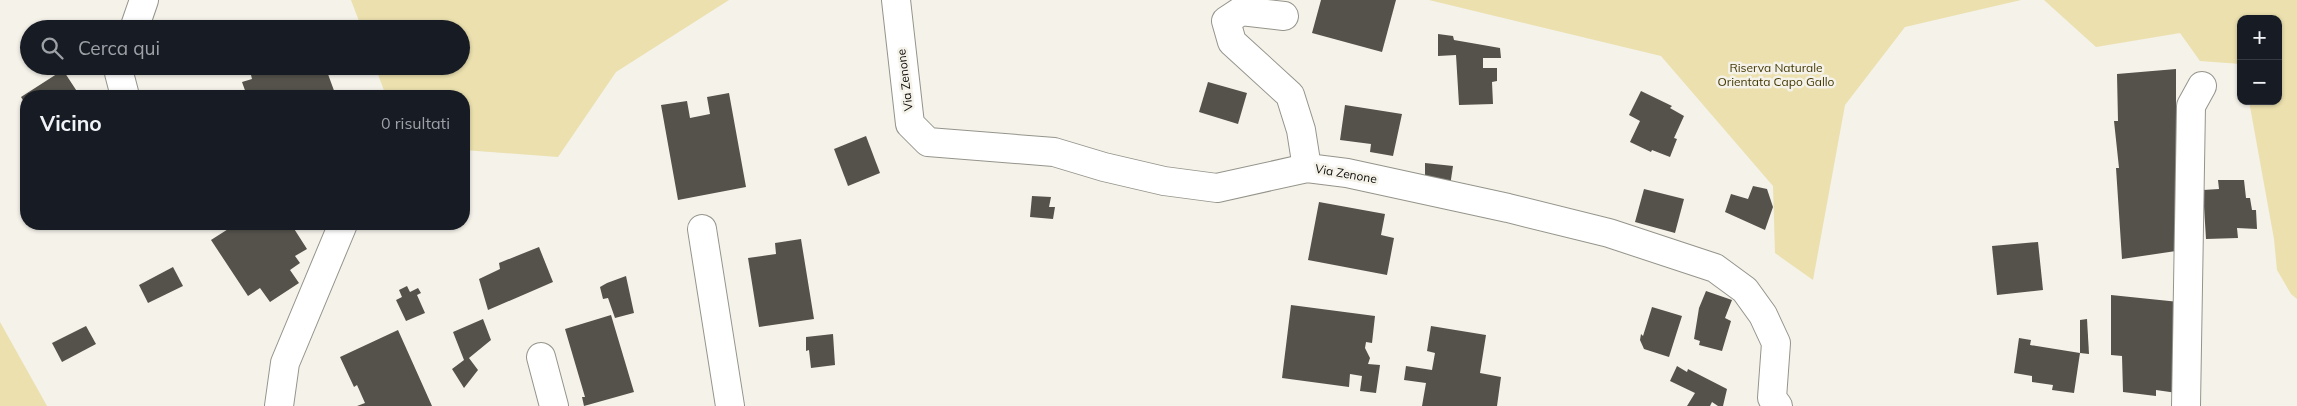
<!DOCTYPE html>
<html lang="it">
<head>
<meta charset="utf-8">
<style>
	:root { --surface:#171b24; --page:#20242c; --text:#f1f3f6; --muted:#9ea1a6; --line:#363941 }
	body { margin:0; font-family:Mulish,sans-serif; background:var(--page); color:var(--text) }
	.controls { position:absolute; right:15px; top:15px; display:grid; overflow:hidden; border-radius:10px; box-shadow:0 1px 4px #0004 }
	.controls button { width:45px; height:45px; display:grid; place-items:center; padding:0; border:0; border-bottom:1px solid var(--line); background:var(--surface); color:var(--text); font:25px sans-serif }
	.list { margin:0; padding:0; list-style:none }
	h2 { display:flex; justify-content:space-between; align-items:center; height:65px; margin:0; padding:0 20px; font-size:21px }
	h2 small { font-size:16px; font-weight:400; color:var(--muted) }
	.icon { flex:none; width:28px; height:28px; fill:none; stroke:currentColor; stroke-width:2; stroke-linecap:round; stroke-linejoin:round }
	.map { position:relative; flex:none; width:2297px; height:406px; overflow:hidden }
	.search { position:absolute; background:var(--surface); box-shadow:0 1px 4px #0004; left:20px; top:20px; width:450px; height:55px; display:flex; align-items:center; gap:12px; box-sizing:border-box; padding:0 18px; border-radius:28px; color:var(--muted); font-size:19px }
	.panel { position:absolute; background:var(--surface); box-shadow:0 1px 4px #0004; left:20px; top:90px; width:450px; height:140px; border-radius:20px }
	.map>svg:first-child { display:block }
	.green { fill:#ebe0ae }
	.building { fill:#54524b }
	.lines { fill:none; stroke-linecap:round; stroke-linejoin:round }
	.street-casing { stroke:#95948b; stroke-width:30 }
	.street { stroke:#fff; stroke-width:28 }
	.labels { text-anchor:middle; stroke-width:5; stroke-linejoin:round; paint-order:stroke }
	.park-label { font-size:12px; fill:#433904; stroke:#f4f2e9 }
	.street-label { font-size:12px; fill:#0c0b08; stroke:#f4f2e9 }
</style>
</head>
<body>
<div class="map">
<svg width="2297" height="406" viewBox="0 0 2297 406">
	<rect width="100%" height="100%" fill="#f4f2e9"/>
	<g class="green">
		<path d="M351,0H729L616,72L558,157L464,150V96H386L375,66H461V29H362Z"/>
		<path d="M1429,0H2021L1905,27L1845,105L1813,280L1775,253L1773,186L1661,56Z"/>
		<path d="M2044,0H2297V299L2291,294L2277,270L2274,239L2249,101H2278V19H2241V64L2200,61L2180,33L2096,47Z"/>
		<path d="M0,322L47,406H0Z"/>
	</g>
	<g class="building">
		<path d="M1321,0H1396L1382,52L1312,33Z"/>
		<path d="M1438,34L1453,36L1454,40L1500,48L1501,58H1483V68H1497V81L1492,82L1493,104L1459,105L1456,55L1438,56Z"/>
		<path d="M263,66H325L336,96H247L242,82L252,79L250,71Z"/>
		<path d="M2176,69V251L2122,259L2116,168H2119L2114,121H2118L2117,74Z"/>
		<path d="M63,70L80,96H26V105L21,97Z"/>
		<path d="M1208,82L1247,93L1238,124L1199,112Z"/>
		<path d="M1641,91L1672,106L1670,108L1684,116L1674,138L1677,139L1670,157L1652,150L1651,152L1630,142L1640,121L1629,115Z"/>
		<path d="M729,93L746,187L678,200L661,105L687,101L690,118L710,114L707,97Z"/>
		<path d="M1345,105L1402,114L1393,156L1370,152L1371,144L1340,140Z"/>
		<path d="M866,136L880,173L848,186L834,149Z"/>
		<path d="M1425,163L1453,166L1450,186L1425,182Z"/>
		<path d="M2218,180H2244L2246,198H2250L2252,210H2256L2257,229L2237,228L2238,238L2206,239L2203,190L2219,189Z"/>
		<path d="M1753,186L1767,189L1773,207L1765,230L1725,212L1731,194L1748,199Z"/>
		<path d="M1644,189L1684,199L1675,233L1635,222Z"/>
		<path d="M1032,196L1051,197L1049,207H1055L1053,219L1030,217Z"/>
		<path d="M1319,202L1385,214L1381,235L1394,238L1387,275L1308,260Z"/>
		<path d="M236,224H291L307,249L295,256L300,263L290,270L299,283L270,302L260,288L248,296L211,240Z"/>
		<path d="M801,239L814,319L759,327L748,258L776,254L775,243Z"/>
		<path d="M2038,242L2043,290L1997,295L1992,246Z"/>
		<path d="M539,247L553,282L488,310L479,279L500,269L499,263Z"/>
		<path d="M173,267L183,286L148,303L139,285Z"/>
		<path d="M626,276L634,313L615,318L608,298L603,299L600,287L607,283Z"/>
		<path d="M407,286L410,292L418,288L421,293L417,295L425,313L406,321L396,300L402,297L399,290Z"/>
		<path d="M1706,291L1732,300L1725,318L1731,321L1722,351L1699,345L1700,341L1694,339L1699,308Z"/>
		<path d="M2111,295L2179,302L2177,393L2156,390V396L2123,392L2122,356L2111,355Z"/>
		<path d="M1291,305L1375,316L1372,343L1366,342L1365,348L1370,358L1368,364L1380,365L1376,393L1360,391L1362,376L1350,374L1349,387L1282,378Z"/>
		<path d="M1652,307L1682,316L1669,357L1644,349L1640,340L1641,334L1643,336Z"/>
		<path d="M611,315L634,392L584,406L582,397H585L565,329Z"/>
		<path d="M483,319L491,340L469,358L478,370L464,388L452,369L464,360L453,332Z"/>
		<path d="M2087,319L2089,354L2080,353V320Z"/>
		<path d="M86,326L96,344L62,362L52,343Z"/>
		<path d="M1431,326L1486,335L1480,373L1501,377L1497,406H1422L1426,383L1404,380L1406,366L1432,370L1435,353L1427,351Z"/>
		<path d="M398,330L432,406H357L365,403L357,385L354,387L340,357Z"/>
		<path d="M833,334L835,365L811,368L809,350L806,351V337Z"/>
		<path d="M2019,338L2031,340L2030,345L2080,353L2074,393L2052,390L2053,385L2032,382V376L2014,373Z"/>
		<path d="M1677,366L1687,372L1688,369L1727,389L1723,406H1718L1712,402L1710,406H1687L1695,393L1670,381Z"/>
	</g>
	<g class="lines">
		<g class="street-casing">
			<g id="street">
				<path d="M896,0L910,124L928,142L1054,152L1104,167L1164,181L1217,188L1307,168L1347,173L1508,208L1609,233L1715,268L1745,290L1763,315L1776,343L1772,398L1778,406"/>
				<path d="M1284,16L1241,11L1226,21L1232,42L1290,95L1301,130L1307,168"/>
				<path d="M134,29L144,0"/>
				<path d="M121,66L119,73L125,96"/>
				<path d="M702,229L730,406"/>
				<path d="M541,357L554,406"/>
				<path d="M279,406L285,363L343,224"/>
				<path d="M2186,406L2191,106L2202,86"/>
			</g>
		</g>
		<use href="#street" class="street"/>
	</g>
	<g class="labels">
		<g class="park-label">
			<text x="1776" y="72">Riserva Naturale<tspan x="1776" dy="14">Orientata Capo Gallo</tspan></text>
		</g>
		<g class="street-label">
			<text transform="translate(905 80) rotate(-97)" y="4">Via Zenone</text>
			<text transform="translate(1346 174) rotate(10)" y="4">Via Zenone</text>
		</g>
	</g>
</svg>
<div class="controls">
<button>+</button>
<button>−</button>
</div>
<div class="search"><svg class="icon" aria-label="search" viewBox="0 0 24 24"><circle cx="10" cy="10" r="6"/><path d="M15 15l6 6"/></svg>Cerca qui</div>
<section class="panel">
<h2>Vicino<small>0 risultati</small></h2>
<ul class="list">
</ul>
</section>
</div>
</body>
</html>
